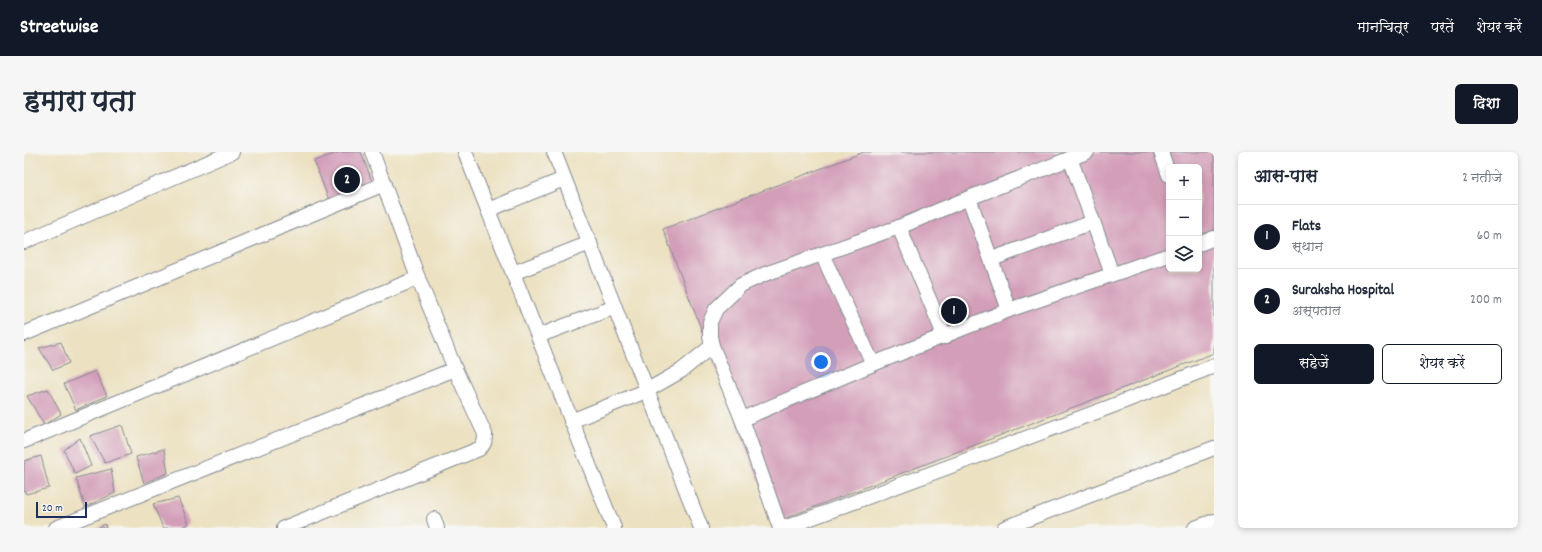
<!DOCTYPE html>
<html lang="hi">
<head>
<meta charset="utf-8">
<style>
	:root { --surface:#fff; --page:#f6f6f7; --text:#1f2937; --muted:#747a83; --line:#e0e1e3; --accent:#111827 }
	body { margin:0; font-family:Dekko,"Playpen Sans Deva",sans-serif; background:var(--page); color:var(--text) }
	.controls { position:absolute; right:12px; top:12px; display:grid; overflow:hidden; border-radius:6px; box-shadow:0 2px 6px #0003 }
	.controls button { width:36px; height:36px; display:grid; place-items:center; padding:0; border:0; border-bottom:1px solid var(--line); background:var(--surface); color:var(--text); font:20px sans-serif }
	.scale { position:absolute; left:12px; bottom:10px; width:51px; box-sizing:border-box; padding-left:4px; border:2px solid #1b2f5e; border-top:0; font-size:11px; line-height:14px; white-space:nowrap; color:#1b2f5e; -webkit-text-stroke:3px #f6f6f2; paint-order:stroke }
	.you { position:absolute; left:797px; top:210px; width:14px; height:14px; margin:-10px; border:3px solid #fff; border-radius:50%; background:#1a73e8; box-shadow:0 0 0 6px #1a73e833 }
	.badge { display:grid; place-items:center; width:26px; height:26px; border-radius:50%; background:var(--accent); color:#fff; font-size:13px; font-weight:700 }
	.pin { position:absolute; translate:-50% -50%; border:2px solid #fff; box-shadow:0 1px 4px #0006 }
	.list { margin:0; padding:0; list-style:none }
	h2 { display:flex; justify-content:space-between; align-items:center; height:52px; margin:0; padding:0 16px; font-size:17px }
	h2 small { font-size:13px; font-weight:400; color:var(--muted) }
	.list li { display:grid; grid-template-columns:26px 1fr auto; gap:12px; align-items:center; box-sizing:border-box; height:64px; padding:0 16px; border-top:1px solid var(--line) }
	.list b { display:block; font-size:15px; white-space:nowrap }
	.list p { margin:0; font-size:13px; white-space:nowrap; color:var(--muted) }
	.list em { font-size:13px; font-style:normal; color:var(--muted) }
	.actions { display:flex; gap:8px; padding:12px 16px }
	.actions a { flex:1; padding:9px 0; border:1px solid var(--accent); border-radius:6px; text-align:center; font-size:14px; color:var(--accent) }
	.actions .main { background:var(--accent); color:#fff }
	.icon { flex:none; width:22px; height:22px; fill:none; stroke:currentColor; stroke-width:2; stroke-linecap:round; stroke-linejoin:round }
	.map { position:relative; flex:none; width:1190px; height:376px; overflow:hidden; border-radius:6px }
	header { display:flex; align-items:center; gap:24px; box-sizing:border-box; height:56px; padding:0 20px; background:var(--accent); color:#fff }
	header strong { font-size:19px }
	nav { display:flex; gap:22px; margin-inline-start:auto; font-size:14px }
	.intro { display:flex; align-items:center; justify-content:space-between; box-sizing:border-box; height:96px; padding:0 24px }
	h1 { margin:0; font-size:28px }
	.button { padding:10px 18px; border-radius:6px; background:var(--accent); color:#fff; font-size:14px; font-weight:700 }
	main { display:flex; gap:24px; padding:0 24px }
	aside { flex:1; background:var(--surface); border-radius:6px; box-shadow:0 2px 6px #0003 }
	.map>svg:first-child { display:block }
	.building { fill:#d39eb8; fill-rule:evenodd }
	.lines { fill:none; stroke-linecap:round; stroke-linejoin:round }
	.minor-casing { stroke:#848890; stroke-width:16 }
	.minor { stroke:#fff; stroke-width:14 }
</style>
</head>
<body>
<header>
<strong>Streetwise</strong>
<nav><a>मानचित्र</a><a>परतें</a><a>शेयर करें</a></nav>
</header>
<div class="intro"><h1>हमारा पता</h1><a class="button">दिशा</a></div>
<main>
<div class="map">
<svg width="1190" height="376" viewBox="0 0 1190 376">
	<rect width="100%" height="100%" fill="#f6f6f2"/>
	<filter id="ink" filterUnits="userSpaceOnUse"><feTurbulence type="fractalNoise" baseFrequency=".025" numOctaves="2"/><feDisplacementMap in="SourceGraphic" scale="8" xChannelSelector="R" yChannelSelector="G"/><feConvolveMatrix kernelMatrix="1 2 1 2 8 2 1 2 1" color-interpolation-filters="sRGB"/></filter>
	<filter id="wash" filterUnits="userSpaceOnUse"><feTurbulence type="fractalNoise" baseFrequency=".012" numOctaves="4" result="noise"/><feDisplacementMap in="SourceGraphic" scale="16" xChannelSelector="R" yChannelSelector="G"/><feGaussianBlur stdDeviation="0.9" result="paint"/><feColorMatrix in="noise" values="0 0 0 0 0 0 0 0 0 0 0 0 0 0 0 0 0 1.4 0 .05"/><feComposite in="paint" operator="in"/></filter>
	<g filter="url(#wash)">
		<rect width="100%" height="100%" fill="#ece1c1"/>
		<g id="blocks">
			<g class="building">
				<path d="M316,0H337L349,32L305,48L290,9Z"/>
				<path d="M840,0H1190V201L751,370L639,77ZM1145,15H1175V117H1145Z"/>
				<path d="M37,190L45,211L29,218L15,196Z"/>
				<path d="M71,219L83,244L52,258L40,232Z"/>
				<path d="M24,237L37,262L20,273L3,244Z"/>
				<path d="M98,273L107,302L81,311L66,284Z"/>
				<path d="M56,286L67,314L51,322L40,298Z"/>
				<path d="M140,297L144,321L120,331L112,305Z"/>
				<path d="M17,304L25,336L2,342L0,338V309Z"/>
				<path d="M87,317L91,341L61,355L52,326Z"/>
				<path d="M154,346L165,372L157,376H139L129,352Z"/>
				<path d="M81,372L82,376H74Z"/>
			</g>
		</g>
	</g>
	<g filter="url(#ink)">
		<use href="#blocks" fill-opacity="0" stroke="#848890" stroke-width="1"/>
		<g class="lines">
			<g class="minor-casing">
				<g id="minor">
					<path d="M441,0L590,376"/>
					<path d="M530,0L677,376"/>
					<path d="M1137,0L1145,23"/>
					<path d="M1046,6L1088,122"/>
					<path d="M945,46L985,158"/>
					<path d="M464,58L540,27"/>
					<path d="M875,75L921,185"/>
					<path d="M0,90L208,0"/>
					<path d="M1175,92L1190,86"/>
					<path d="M798,102L849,212"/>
					<path d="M968,107L1069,70"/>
					<path d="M489,121L566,91"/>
					<path d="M0,182L360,32"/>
					<path d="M514,184L591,155"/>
					<path d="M718,267L849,212L985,158L1145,103"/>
					<path d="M547,269L622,239L657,219L688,194"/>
					<path d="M0,289L394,126"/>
					<path d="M410,367L413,376"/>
					<path d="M32,376L431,217"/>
					<path d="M260,376L455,297C460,293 461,290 461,282L431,217L394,126L348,0"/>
					<path d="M756,376L718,267L688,194L686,184V170L692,157L717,133L741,122L875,75L945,46L1063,0"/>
					<path d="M760,376L1083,256L1190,214"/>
					<path d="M980,376L1190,296"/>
					<path d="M1171,376L1190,369"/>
				</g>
			</g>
			<use href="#minor" class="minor"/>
		</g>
	</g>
</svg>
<div class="controls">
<button>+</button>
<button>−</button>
<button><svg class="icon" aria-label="layers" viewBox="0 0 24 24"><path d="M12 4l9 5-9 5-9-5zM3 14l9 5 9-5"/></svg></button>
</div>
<div class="scale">20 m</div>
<div class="you"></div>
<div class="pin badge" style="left:930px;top:159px">1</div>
<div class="pin badge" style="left:323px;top:28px">2</div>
</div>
<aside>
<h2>आस-पास<small>2 नतीजे</small></h2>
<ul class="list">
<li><span class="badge">1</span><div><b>Flats</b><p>स्थान</p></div><em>60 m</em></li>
<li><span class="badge">2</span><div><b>Suraksha Hospital</b><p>अस्पताल</p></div><em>200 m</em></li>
</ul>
<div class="actions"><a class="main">सहेजें</a><a>शेयर करें</a></div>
</aside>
</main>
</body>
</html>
